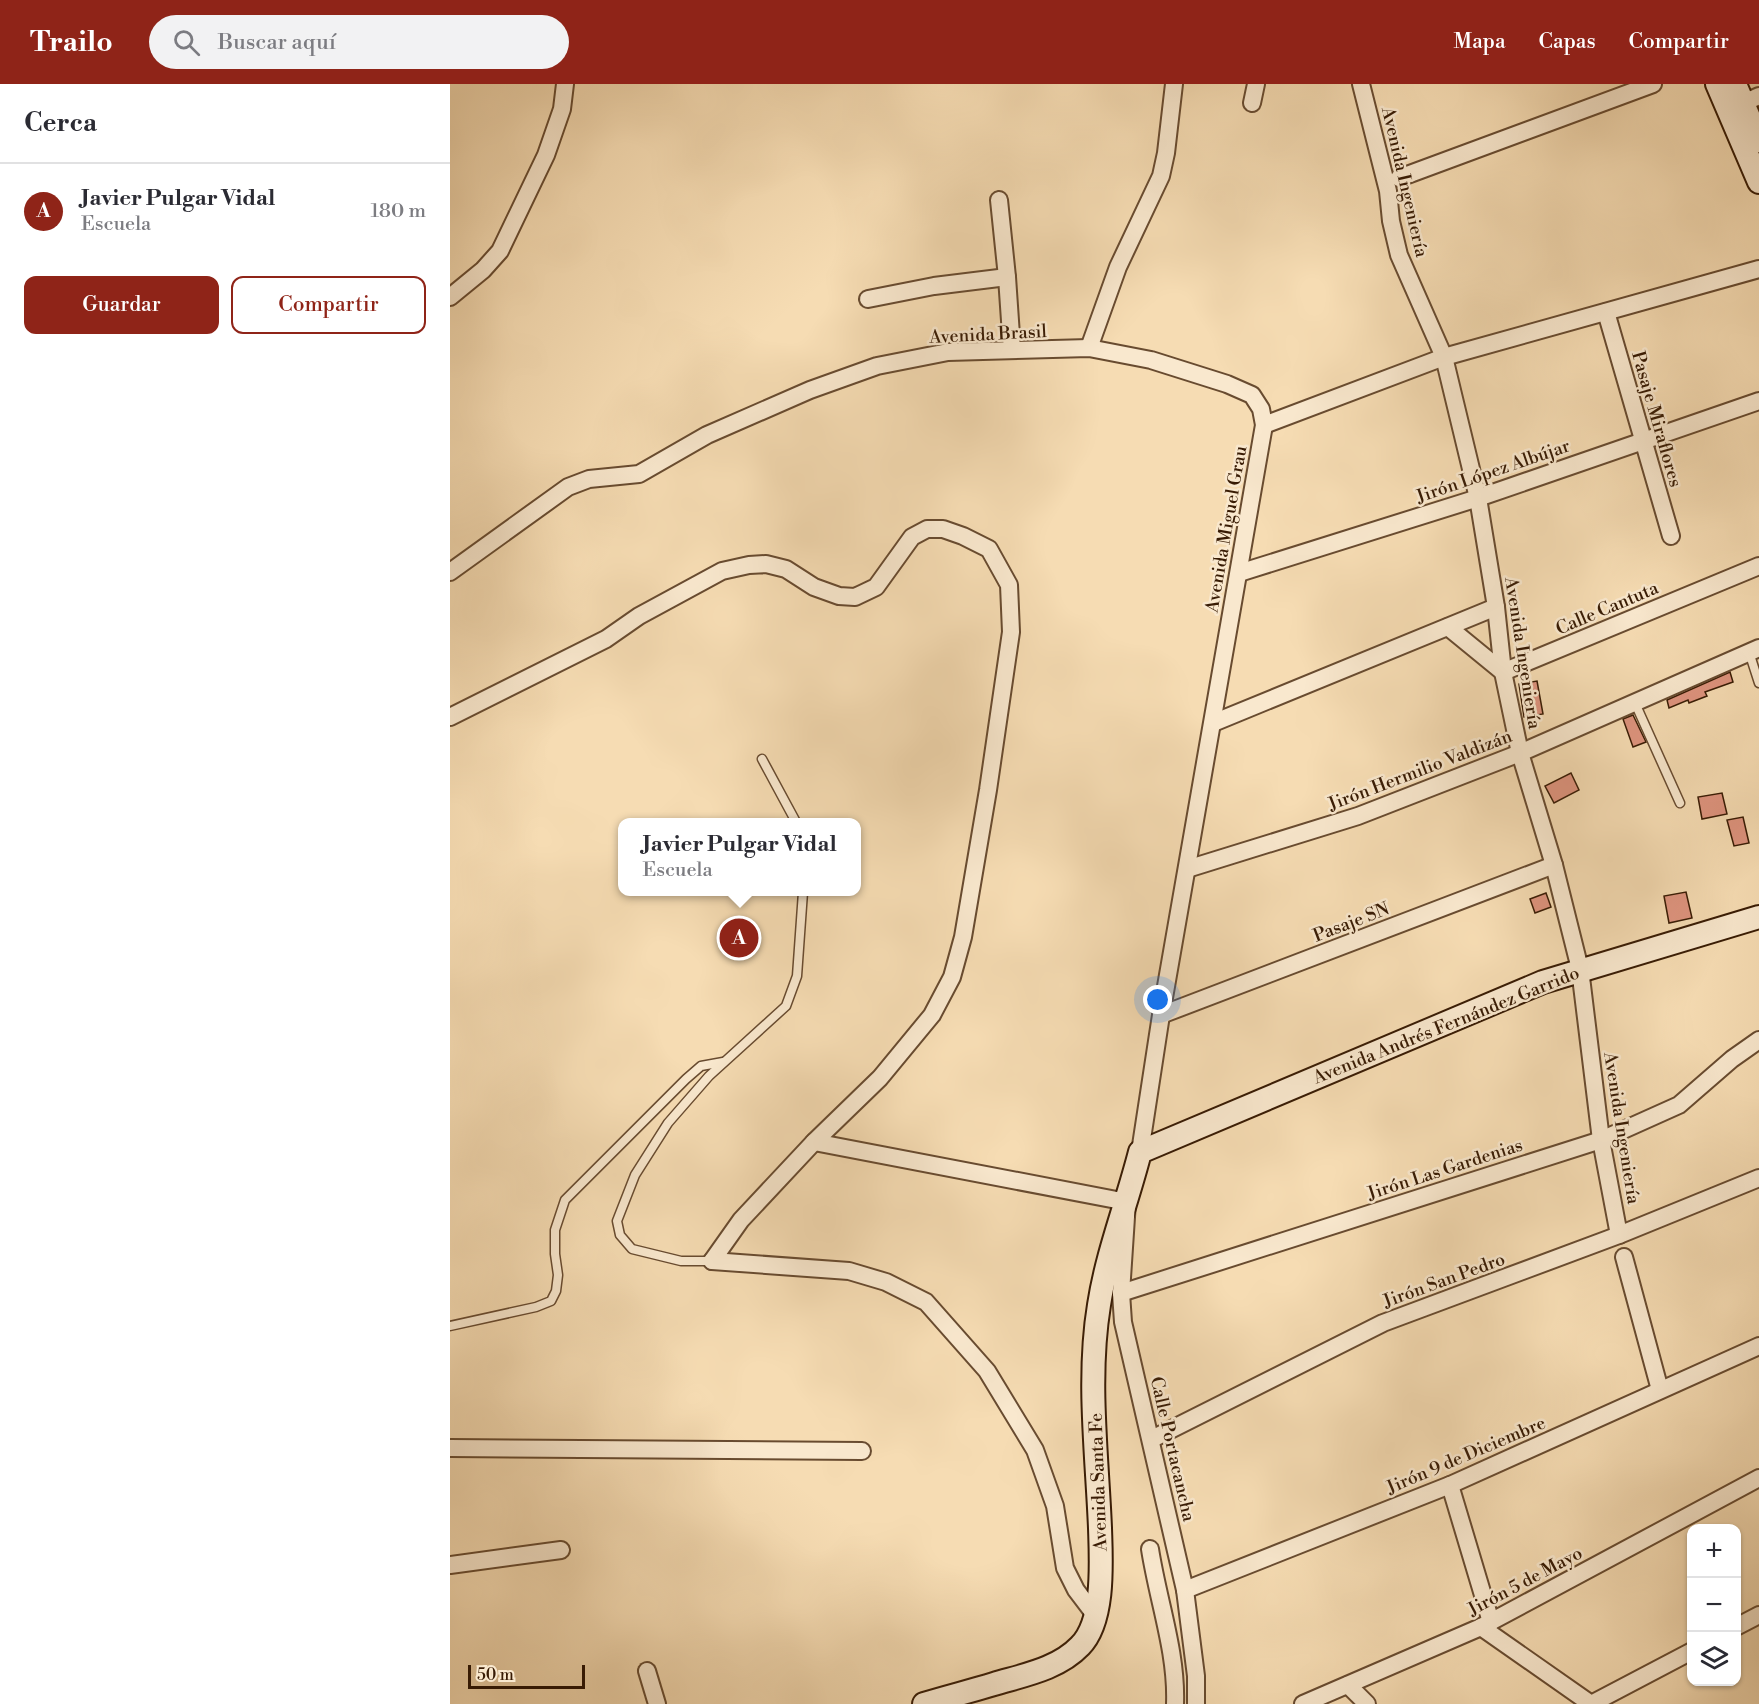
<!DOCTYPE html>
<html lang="es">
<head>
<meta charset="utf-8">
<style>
	:root { --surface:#fff; --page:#f2f2f3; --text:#2b2b33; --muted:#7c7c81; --line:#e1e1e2; --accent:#8f2418 }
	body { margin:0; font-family:"Libre Bodoni",serif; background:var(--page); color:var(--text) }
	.controls { position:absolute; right:18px; bottom:18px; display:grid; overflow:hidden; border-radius:12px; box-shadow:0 2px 4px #0004 }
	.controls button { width:54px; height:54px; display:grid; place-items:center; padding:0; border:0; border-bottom:2px solid var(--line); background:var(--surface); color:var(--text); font:30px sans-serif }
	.scale { position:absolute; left:18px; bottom:15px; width:117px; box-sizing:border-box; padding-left:6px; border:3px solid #381b04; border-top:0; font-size:16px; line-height:21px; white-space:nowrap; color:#381b04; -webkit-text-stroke:4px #f9e8ce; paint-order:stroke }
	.you { position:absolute; left:708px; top:916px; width:21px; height:21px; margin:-15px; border:4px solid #fff; border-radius:50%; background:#1a73e8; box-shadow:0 0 0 9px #1a73e833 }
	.badge { display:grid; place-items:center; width:39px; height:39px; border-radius:50%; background:var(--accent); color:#fff; font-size:20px; font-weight:700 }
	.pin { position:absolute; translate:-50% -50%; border:3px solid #fff; box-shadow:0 2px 6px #0006 }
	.popup { position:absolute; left:168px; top:734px; width:243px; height:78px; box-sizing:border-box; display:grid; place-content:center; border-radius:12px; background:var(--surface); filter:drop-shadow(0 2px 4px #0005); font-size:20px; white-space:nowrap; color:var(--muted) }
	.popup b { font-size:22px; color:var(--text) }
	.popup::after { content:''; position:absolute; left:50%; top:100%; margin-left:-12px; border:12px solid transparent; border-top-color:var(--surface) }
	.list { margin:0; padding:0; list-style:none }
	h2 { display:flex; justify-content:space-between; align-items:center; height:78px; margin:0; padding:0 24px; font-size:26px }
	h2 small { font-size:20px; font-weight:400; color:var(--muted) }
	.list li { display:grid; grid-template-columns:39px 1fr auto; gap:18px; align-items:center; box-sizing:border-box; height:96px; padding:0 24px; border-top:2px solid var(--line) }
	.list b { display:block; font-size:22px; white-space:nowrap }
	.list p { margin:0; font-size:20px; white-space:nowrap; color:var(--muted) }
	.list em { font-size:20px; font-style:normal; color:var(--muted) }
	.actions { display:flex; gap:12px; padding:18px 24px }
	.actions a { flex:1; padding:14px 0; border:2px solid var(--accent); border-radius:12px; text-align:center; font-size:21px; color:var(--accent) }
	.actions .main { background:var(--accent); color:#fff }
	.icon { flex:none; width:33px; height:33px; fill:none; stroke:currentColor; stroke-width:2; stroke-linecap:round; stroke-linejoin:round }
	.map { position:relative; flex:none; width:1309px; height:1620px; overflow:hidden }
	header { display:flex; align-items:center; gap:36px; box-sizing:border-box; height:84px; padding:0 30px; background:var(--accent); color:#fff }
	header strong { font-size:28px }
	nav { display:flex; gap:33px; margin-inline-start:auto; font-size:21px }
	.search { width:420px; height:54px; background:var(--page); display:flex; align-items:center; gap:15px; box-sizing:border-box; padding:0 21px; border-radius:33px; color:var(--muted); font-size:22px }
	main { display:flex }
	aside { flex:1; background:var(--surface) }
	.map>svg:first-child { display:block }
	.building { fill:#df947f; stroke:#381b04; stroke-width:1.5 }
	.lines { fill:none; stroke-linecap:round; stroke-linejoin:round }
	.lane-casing { stroke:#684b30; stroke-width:11 }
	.street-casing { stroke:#684b30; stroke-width:20 }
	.secondary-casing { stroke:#381b04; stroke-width:26 }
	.lane { stroke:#f9e8ce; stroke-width:8 }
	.street { stroke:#f9e8ce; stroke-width:16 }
	.secondary { stroke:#f9e8ce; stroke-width:22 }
	.labels { text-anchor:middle; stroke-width:5; stroke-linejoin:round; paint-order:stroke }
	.street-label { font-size:18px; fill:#381b04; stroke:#f9e8ce }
</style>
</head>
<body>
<header>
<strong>Trailo</strong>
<div class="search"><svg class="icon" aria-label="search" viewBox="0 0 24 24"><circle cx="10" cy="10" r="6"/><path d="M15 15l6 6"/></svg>Buscar aquí</div>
<nav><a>Mapa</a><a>Capas</a><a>Compartir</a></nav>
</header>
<main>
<aside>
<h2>Cerca<small></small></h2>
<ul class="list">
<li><span class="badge">A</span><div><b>Javier Pulgar Vidal</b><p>Escuela</p></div><em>180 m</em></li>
</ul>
<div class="actions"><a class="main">Guardar</a><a>Compartir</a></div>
</aside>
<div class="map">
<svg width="1309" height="1620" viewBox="0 0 1309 1620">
	<rect width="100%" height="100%" fill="#f6dcb3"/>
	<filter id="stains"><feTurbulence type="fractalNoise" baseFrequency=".00333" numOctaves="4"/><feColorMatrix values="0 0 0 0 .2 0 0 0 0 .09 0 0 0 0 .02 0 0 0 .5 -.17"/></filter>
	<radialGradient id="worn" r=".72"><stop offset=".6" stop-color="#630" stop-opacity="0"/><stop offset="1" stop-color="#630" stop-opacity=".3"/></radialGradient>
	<g class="building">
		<path d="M1280,588L1283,598L1255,608L1257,612L1239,619L1238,616L1219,624L1217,616Z"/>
		<path d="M1087,597L1093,630L1074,633L1069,600Z"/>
		<path d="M1183,631L1196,658L1183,663L1173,635Z"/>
		<path d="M1121,689L1129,706L1104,719L1095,702Z"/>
		<path d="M1272,709L1277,730L1252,735L1248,713Z"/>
		<path d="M1293,733L1299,759L1284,762L1277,736Z"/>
		<path d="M1236,808L1242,834L1219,839L1214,812Z"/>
		<path d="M1096,809L1101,823L1085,829L1080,815Z"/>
	</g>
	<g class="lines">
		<g class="lane-casing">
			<g id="lane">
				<path d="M1299,568L1309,599"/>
				<path d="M1185,619L1230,719"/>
				<path d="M312,675L346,738"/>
				<path d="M262,1177H231L182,1165L170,1151L167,1137L185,1091L218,1039L259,992L336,922L347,892L353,808"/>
				<path d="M0,1242L86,1223L101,1217L106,1207L108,1191L105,1170V1146L115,1116L236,995L251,982L273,978"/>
			</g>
		</g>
		<g class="street-casing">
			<g id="street">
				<path d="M911,0L938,107L941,137L949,171L994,273L1028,414L1046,523L1053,588L1070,669L1104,781L1130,885L1151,1056L1169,1151"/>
				<path d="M802,19L806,0"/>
				<path d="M1293,19L1309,12"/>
				<path d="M949,94L1203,0"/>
				<path d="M549,116L557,193L562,266"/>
				<path d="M0,213L33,186L50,167L96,71L112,25L115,0"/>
				<path d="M418,215L484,202L557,193"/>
				<path d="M1156,228L1221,452"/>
				<path d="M639,264L668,183L711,92L716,69L724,0"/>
				<path d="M814,341L994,273L1309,185"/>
				<path d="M0,488L118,403L139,395L189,390L257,351L360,306L427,282L498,268L639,264L701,276L777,300L802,311L811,325L814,341L711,931L690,1068"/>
				<path d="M789,489L1028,414L1309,317"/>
				<path d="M998,543L1053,588L1309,482"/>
				<path d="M0,633L156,555L189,532L272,487L299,481L316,480L336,485L364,503L389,512L405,513L426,503L462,453L477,445H493L513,452L539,465L559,501L561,548L538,706L513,853L502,893L482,931L430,994L364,1058L291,1136L262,1177"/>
				<path d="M763,639L1046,523"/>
				<path d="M737,785L908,732L1070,669L1309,564"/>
				<path d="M711,931L1104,781"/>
				<path d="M364,1058L677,1118L671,1209L673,1238L735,1506L746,1592V1620"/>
				<path d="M1174,1173L1210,1306"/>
				<path d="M262,1177L399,1187L436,1198L476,1218L537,1287L585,1366L605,1422L615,1484L626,1506L645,1531"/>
				<path d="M671,1209L1151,1056L1229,1021L1282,975L1309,956"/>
				<path d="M702,1355L933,1239L1169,1151L1309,1094"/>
				<path d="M0,1364L412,1367"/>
				<path d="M1000,1401L1041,1538"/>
				<path d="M700,1465C708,1517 727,1568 725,1620"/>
				<path d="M0,1481L111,1466"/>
				<path d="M735,1506L1000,1401L1309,1262"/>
				<path d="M1031,1543L1141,1620L1242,1567"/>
				<path d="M1286,1543L1309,1531"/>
				<path d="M197,1587L207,1620"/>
				<path d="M898,1601L917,1620"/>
				<path d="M853,1620L1031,1543L1309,1394"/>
			</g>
		</g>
		<g class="secondary-casing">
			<g id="secondary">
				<path d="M1267,0L1309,98"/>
				<path d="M1285,0L1309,57"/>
				<path d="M474,1620C497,1613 521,1607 544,1600C574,1591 608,1585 630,1562C655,1537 651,1477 650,1444C647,1371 637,1294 649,1221C657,1169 677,1119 690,1068L1093,898L1309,833"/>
			</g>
		</g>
		<use href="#lane" class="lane"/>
		<use href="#street" class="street"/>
		<use href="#secondary" class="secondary"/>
	</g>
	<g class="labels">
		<g class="street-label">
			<text transform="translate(955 98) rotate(77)" y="6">Avenida Ingeniería</text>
			<text transform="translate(538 250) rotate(-3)" y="6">Avenida Brasil</text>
			<text transform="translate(1207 335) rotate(74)" y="6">Pasaje Miraflores</text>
			<text transform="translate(1043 387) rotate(-19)" y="6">Jirón López Albújar</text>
			<text transform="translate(776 445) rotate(-80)" y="6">Avenida Miguel Grau</text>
			<text transform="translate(1157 524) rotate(-23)" y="6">Calle Cantuta</text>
			<text transform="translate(1073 569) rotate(81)" y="6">Avenida Ingeniería</text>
			<text transform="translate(970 686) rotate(-21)" y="6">Jirón Hermilio Valdizán</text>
			<text transform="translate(901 838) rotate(-21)" y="6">Pasaje SN</text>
			<text transform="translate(996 941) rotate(-22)" y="6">Avenida Andrés Fernández Garrido</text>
			<text transform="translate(1172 1044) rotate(81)" y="6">Avenida Ingeniería</text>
			<text transform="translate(995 1085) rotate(-18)" y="6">Jirón Las Gardenias</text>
			<text transform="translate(994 1196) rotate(-20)" y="6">Jirón San Pedro</text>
			<text transform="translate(723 1365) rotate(77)" y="6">Calle Portacancha</text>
			<text transform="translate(1016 1371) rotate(-23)" y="6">Jirón 9 de Diciembre</text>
			<text transform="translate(648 1398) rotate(-92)" y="6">Avenida Santa Fe</text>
			<text transform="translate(1075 1497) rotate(-28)" y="6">Jirón 5 de Mayo</text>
		</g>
	</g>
	<rect width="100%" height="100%" filter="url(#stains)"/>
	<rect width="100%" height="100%" fill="url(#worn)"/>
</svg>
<div class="controls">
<button>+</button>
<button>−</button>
<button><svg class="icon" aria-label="layers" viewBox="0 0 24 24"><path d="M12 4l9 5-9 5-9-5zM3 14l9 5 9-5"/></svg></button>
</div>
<div class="scale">50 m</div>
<div class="you"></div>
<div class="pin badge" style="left:289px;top:854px">A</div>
<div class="popup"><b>Javier Pulgar Vidal</b>Escuela</div>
</div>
</main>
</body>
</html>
